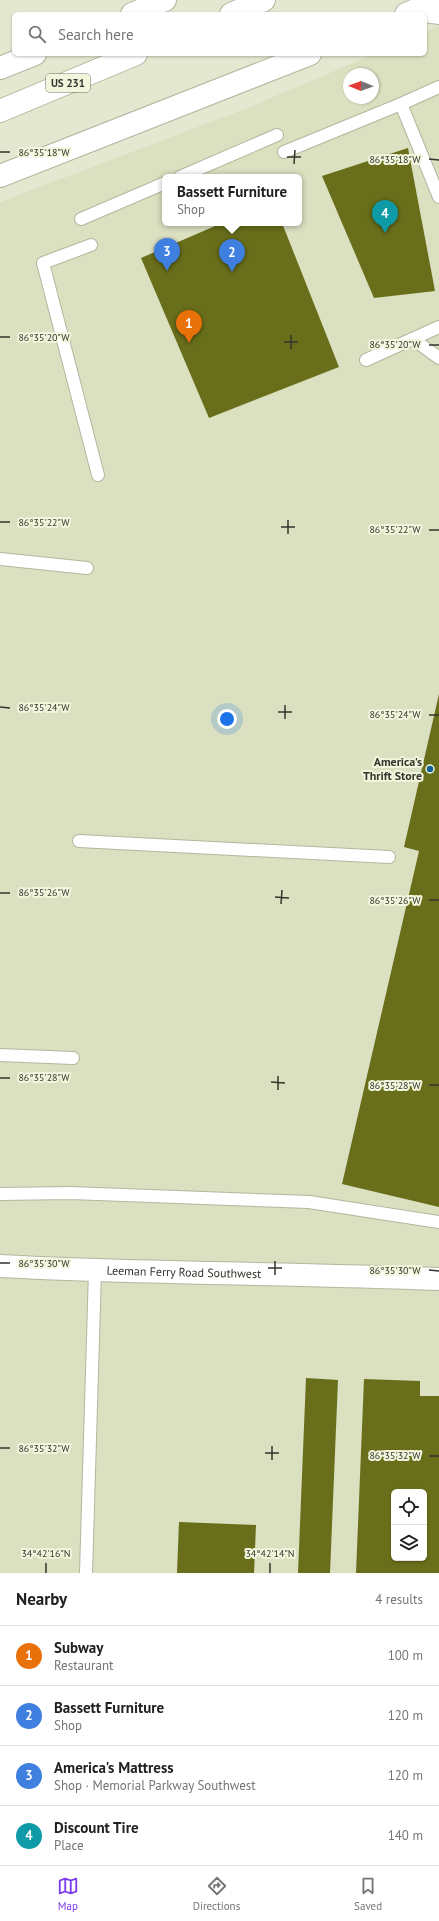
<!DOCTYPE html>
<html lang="en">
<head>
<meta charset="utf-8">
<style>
	:root { --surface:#fff; --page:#f6f6f6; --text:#202124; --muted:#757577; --line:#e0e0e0; --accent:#7c3aed }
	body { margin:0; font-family:"PT Sans",sans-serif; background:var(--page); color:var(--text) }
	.controls { position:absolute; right:12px; bottom:12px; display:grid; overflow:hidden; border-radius:6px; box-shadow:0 1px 3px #0004 }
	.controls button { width:36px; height:36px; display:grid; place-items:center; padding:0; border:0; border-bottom:1px solid var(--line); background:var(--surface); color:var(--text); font:20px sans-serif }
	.compass { position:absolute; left:343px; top:68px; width:36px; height:36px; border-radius:50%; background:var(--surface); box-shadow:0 1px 3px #0004; rotate:271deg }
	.you { position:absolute; left:227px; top:719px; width:14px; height:14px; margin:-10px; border:3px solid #fff; border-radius:50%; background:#1a73e8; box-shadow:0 0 0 6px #1a73e833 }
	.badge { display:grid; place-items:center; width:26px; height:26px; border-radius:50%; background:var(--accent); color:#fff; font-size:13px; font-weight:700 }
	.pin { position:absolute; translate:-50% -33px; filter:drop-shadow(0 1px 2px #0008) }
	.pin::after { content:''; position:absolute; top:21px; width:14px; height:12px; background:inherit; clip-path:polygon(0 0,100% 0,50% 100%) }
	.popup { position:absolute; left:162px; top:174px; width:140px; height:52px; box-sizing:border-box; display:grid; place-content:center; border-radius:6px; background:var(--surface); filter:drop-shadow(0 1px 3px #0005); font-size:13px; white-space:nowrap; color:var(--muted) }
	.popup b { font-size:15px; color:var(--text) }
	.popup::after { content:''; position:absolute; left:50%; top:100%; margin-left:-8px; border:8px solid transparent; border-top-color:var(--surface) }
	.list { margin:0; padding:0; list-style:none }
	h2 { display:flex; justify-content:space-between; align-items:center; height:52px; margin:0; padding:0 16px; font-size:17px }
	h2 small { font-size:13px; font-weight:400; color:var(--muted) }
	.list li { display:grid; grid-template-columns:26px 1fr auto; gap:12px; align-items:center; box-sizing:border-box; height:60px; padding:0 16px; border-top:1px solid var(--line) }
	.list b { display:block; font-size:15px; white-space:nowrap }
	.list p { margin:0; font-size:13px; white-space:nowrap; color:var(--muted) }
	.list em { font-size:13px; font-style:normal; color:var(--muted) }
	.icon { flex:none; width:22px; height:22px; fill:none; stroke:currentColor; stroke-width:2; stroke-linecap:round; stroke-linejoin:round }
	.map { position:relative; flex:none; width:439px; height:1573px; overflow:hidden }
	.search { position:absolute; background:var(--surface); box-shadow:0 1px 3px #0004; left:12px; right:12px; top:12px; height:44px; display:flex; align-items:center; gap:10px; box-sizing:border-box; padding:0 14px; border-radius:6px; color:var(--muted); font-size:15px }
	.sheet { height:292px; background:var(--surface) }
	nav { display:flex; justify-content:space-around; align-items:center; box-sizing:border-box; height:56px; border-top:1px solid var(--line); background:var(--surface); font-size:11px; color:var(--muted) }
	nav a { display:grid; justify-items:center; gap:2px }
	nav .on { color:var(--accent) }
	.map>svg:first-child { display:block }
	.built { fill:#dbe0c0; fill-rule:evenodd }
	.building { fill:#686e19; fill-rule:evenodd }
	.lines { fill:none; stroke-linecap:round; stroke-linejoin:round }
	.service-casing { stroke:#b3b79f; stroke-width:14 }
	.tertiary-casing { stroke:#b3b79f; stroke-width:24 }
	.secondary-casing { stroke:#b3b79f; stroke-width:24 }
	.motorway-casing { stroke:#b3b79f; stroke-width:24 }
	.service { stroke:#fff; stroke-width:12 }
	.tertiary { stroke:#fff; stroke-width:22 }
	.secondary { stroke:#fff; stroke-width:22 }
	.motorway { stroke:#fff; stroke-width:22 }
	.ticks { fill:none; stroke:#33342b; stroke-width:1.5 }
	.poi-dot { fill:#136194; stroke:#f2f6dd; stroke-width:1.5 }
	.labels { text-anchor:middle; stroke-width:4; stroke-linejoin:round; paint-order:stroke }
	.shield { fill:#f2f6dd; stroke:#6c6e60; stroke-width:1 }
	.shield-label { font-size:11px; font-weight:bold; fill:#33342b }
	.poi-label { font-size:12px; font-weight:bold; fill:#33342b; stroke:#f2f6dd; text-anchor:end }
	.street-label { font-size:12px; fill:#33342b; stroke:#f2f6dd }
	.ticks-label { font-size:10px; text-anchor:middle; fill:#33342b; stroke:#f2f6dd; stroke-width:4; stroke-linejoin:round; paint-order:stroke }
</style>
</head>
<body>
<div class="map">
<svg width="439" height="1573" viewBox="0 0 439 1573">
	<rect width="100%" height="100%" fill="#e5e8d0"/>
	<path class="built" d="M439,26V1573H0V202L245,109L374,54H425V32ZM349,74H373V98H349ZM165,177H299V223H165ZM394,1492H424V1558H394Z"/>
	<g class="building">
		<path d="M408,148L435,291L374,298L322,176Z"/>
		<path d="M222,223H282L339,367L209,418L141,258Z"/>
		<path d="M439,694V1207L342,1184L419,851L404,847Z"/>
		<path d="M306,1378L338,1380L330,1573H298Z"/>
		<path d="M364,1379L420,1381V1396H439V1573H356ZM394,1492H424V1558H394Z"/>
		<path d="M179,1522L256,1525L254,1573H177Z"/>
	</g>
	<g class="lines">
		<g class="service-casing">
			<g id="service">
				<path d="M425,16L439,18"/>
				<path d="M401,104L439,87"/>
				<path d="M284,152L401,104L439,197"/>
				<path d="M180,177L277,135"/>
				<path d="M81,219L165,183"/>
				<path d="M91,245L43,263L98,475"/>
				<path d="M413,339L439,358"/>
				<path d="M366,360L439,327"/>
				<path d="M0,559L87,568"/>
				<path d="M79,841L389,857"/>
				<path d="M0,1055L73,1058"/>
				<path d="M0,1194L71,1193L309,1202L439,1222"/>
				<path d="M86,1573L95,1271"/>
			</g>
		</g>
		<g class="tertiary-casing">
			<g id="tertiary">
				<path id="s1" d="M0,1266C146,1274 293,1273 439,1279"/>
			</g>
		</g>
		<g class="secondary-casing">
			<g id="secondary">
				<path d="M406,14L439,0"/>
				<path d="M0,176L310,54"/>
			</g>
		</g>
		<g class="motorway-casing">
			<g id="motorway">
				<path d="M132,14L165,0"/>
				<path d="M231,14L264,0"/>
				<path d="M0,68L35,54"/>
				<path d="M0,111L136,54"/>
			</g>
		</g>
		<use href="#service" class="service"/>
		<use href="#tertiary" class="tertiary"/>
		<use href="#secondary" class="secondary"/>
		<use href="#motorway" class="motorway"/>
	</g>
	<path class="ticks" d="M0,152H10M287,157H301M429,159L439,160M294,164L295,150M0,337H10M284,342H298M429,345H439M291,349V335M0,522H10M281,527H295M429,530H439M288,534V520M0,707L10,708M278,712H292M429,715H439M285,719V705M0,893H10M275,897L289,898M429,900H439M281,904L282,890M0,1078H10M271,1082L285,1083M429,1085H439M278,1090V1076M0,1263H10M268,1268H282M429,1270L439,1271M275,1275V1261M0,1448H10M265,1453H279M429,1456H439M272,1460V1446M46,1573V1563M270,1573V1563"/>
	<circle class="poi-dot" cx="430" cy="769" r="4"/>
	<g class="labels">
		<rect class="shield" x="46" y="74" width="44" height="18" rx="3"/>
		<g class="shield-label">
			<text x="68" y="87">US 231</text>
		</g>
		<g class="poi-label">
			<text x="422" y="766">America's<tspan x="422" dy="14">Thrift Store</tspan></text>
		</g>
		<g class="street-label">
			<text dy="4" stroke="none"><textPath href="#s1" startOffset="184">Leeman Ferry Road Southwest</textPath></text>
		</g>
	</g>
	<g class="ticks-label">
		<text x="44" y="156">86°35'18"W</text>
		<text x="395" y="163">86°35'18"W</text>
		<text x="44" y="341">86°35'20"W</text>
		<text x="395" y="348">86°35'20"W</text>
		<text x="44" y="526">86°35'22"W</text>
		<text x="395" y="533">86°35'22"W</text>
		<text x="44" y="711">86°35'24"W</text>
		<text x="395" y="718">86°35'24"W</text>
		<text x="44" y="896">86°35'26"W</text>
		<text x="395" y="904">86°35'26"W</text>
		<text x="44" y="1081">86°35'28"W</text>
		<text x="395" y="1089">86°35'28"W</text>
		<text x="44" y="1267">86°35'30"W</text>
		<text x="395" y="1274">86°35'30"W</text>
		<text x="44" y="1452">86°35'32"W</text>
		<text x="395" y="1459">86°35'32"W</text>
		<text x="46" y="1557">34°42'16"N</text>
		<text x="270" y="1557">34°42'14"N</text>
	</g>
</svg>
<div class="controls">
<button><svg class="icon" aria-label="locate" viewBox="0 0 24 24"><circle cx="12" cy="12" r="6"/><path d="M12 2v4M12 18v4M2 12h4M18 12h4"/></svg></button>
<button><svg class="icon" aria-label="layers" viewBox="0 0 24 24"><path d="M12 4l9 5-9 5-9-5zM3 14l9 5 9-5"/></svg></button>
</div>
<svg class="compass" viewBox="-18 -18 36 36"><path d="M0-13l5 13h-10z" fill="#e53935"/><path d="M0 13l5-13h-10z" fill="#757577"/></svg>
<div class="you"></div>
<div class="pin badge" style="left:189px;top:343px;background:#e8710a">1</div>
<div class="pin badge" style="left:232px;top:272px;background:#3f7fe0">2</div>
<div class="popup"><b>Bassett Furniture</b>Shop</div>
<div class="pin badge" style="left:167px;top:271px;background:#3f7fe0">3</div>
<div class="pin badge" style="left:385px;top:233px;background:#0f9aa8">4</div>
<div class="search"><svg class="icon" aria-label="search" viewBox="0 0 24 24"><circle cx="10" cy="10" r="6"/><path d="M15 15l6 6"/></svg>Search here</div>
</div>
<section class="sheet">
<h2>Nearby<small>4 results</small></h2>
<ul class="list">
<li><span class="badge" style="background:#e8710a">1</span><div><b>Subway</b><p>Restaurant</p></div><em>100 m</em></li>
<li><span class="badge" style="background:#3f7fe0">2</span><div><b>Bassett Furniture</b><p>Shop</p></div><em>120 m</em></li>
<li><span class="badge" style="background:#3f7fe0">3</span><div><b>America's Mattress</b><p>Shop · Memorial Parkway Southwest</p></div><em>120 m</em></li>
<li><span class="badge" style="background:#0f9aa8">4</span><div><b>Discount Tire</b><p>Place</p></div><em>140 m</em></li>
</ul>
</section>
<nav>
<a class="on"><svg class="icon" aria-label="map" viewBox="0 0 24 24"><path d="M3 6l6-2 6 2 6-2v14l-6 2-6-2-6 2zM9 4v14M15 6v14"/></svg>Map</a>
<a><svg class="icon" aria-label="directions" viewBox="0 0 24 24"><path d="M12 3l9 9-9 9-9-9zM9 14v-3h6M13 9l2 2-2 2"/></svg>Directions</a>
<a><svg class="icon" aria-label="saved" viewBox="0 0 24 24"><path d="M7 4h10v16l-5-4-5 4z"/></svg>Saved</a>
</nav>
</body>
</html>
